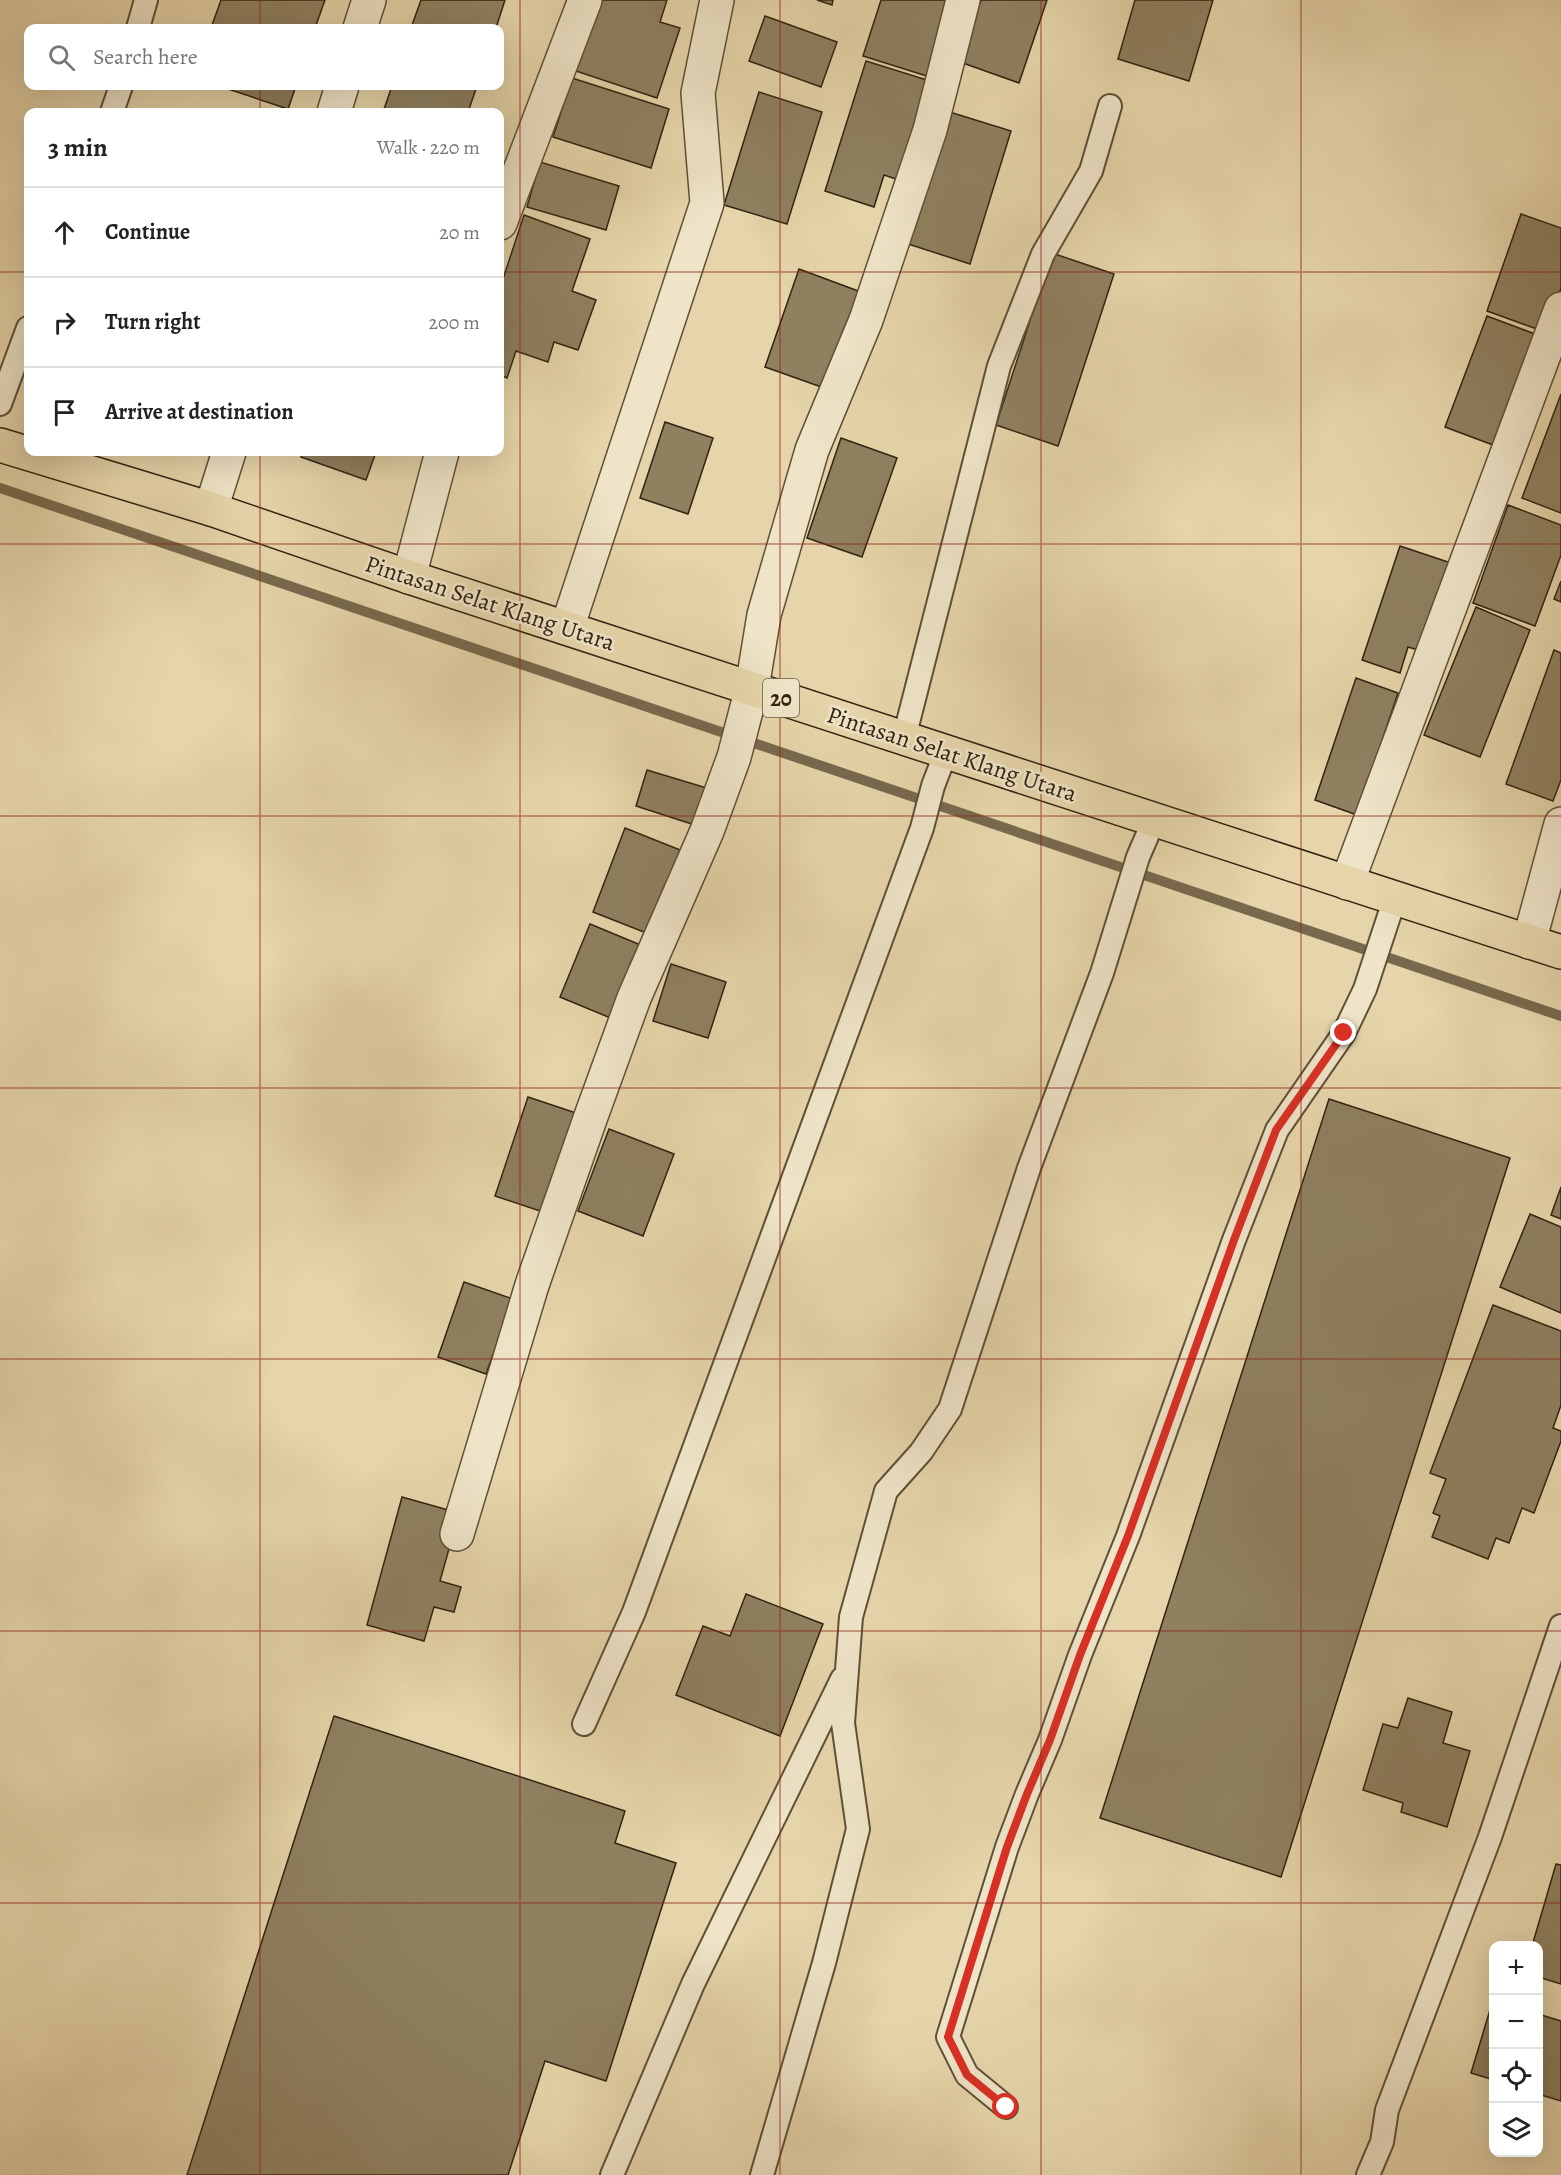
<!DOCTYPE html>
<html lang="en">
<head>
<meta charset="utf-8">
<style>
	:root { --surface:#fff; --page:#f2f2f2; --text:#222; --muted:#767676; --line:#e0e0e0 }
	body { margin:0; font-family:Alegreya,serif; background:var(--page); color:var(--text) }
	.controls { position:absolute; right:18px; bottom:18px; display:grid; overflow:hidden; border-radius:12px; box-shadow:0 6px 24px #0002 }
	.controls button { width:54px; height:54px; display:grid; place-items:center; padding:0; border:0; border-bottom:2px solid var(--line); background:var(--surface); color:var(--text); font:30px sans-serif }
	.stop { position:absolute; width:18px; height:18px; margin:-14px; border:4px solid #d93025; border-radius:50%; background:#fff }
	.stop.end { background:#d93025; border-color:#fff; box-shadow:0 2px 6px #0008 }
	.list { margin:0; padding:0; list-style:none }
	h2 { display:flex; justify-content:space-between; align-items:center; height:78px; margin:0; padding:0 24px; font-size:26px }
	h2 small { font-size:20px; font-weight:400; color:var(--muted) }
	.list li { display:grid; grid-template-columns:39px 1fr auto; gap:18px; align-items:center; box-sizing:border-box; height:90px; padding:0 24px; border-top:2px solid var(--line) }
	.list b { display:block; font-size:22px; white-space:nowrap }
	.list em { font-size:20px; font-style:normal; color:var(--muted) }
	.icon { flex:none; width:33px; height:33px; fill:none; stroke:currentColor; stroke-width:2; stroke-linecap:round; stroke-linejoin:round }
	.map { position:relative; flex:none; width:1561px; height:2175px; overflow:hidden }
	.search { position:absolute; background:var(--surface); box-shadow:0 6px 24px #0002; left:24px; top:24px; width:480px; height:66px; display:flex; align-items:center; gap:15px; box-sizing:border-box; padding:0 21px; border-radius:12px; color:var(--muted); font-size:22px }
	.panel { position:absolute; background:var(--surface); box-shadow:0 6px 24px #0002; left:24px; top:108px; width:480px; height:348px; border-radius:12px }
	.map>svg:first-child { display:block }
	.lines { fill:none; stroke-linecap:round; stroke-linejoin:round }
	.stream { stroke:#78694d; stroke-width:10 }
	.building { fill:#8f8060; stroke:#312310; stroke-width:1.5 }
	.service-casing { stroke:#5e5036; stroke-width:26 }
	.minor-casing { stroke:#5e5036; stroke-width:36 }
	.trunk-casing { stroke:#312310; stroke-width:36 }
	.service { stroke:#efe4c8; stroke-width:22 }
	.minor { stroke:#efe4c8; stroke-width:33 }
	.trunk { stroke:#e6d5aa; stroke-width:33 }
	.route { stroke:#d93025; stroke-width:8 }
	.grid { fill:none; stroke:#8f2418; stroke-width:1.5; stroke-opacity:0.55 }
	.labels { text-anchor:middle; stroke-width:5; stroke-linejoin:round; paint-order:stroke }
	.shield { fill:#efe4c8; stroke:#6a5d47; stroke-width:1.5 }
	.shield-label { font-size:22px; font-weight:bold; fill:#312310 }
	.street-label { font-size:24px; fill:#312310; stroke:#efe4c8 }
</style>
</head>
<body>
<div class="map">
<svg width="1561" height="2175" viewBox="0 0 1561 2175">
	<rect width="100%" height="100%" fill="#e6d5aa"/>
	<filter id="stains"><feTurbulence type="fractalNoise" baseFrequency=".00333" numOctaves="4"/><feColorMatrix values="0 0 0 0 .2 0 0 0 0 .09 0 0 0 0 .02 0 0 0 .5 -.17"/></filter>
	<radialGradient id="worn" r=".72"><stop offset=".6" stop-color="#630" stop-opacity="0"/><stop offset="1" stop-color="#630" stop-opacity=".3"/></radialGradient>
	<g class="lines">
		<path class="stream" d="M0,488L1561,1016"/>
	</g>
	<g class="building">
		<path d="M221,0H325L315,28H211Z"/>
		<path d="M421,0H505L496,28H411Z"/>
		<path d="M597,0H667L660,22L680,28L657,98L573,70Z"/>
		<path d="M817,0H833L832,5Z"/>
		<path d="M881,0H953L930,77L863,56Z"/>
		<path d="M981,0H1047L1019,83L960,62Z"/>
		<path d="M1135,0H1213L1189,81L1118,59Z"/>
		<path d="M765,16L837,42L821,87L749,61Z"/>
		<path d="M866,61L930,81L899,180L884,175L874,207L825,191Z"/>
		<path d="M572,78L669,109L651,168L553,137Z"/>
		<path d="M219,86H296L288,109Z"/>
		<path d="M392,86H477L468,112H383Z"/>
		<path d="M759,92L822,112L787,224L724,205Z"/>
		<path d="M940,109L1011,131L970,264L899,241Z"/>
		<path d="M540,162L619,186L606,230L527,207Z"/>
		<path d="M1521,214L1561,228V288L1545,332L1487,311Z"/>
		<path d="M524,215L590,239L572,291L596,300L578,350L554,342L548,362L516,351L507,378L500,375V288Z"/>
		<path d="M1052,253L1114,274L1058,446L996,425Z"/>
		<path d="M799,269L861,292L827,389L765,367Z"/>
		<path d="M1487,316L1543,337L1501,448L1445,427Z"/>
		<path d="M1561,394V513L1522,498Z"/>
		<path d="M665,422L713,438L688,514L640,498Z"/>
		<path d="M841,438L897,458L862,557L807,538Z"/>
		<path d="M303,452H376L366,480L301,457Z"/>
		<path d="M1508,505L1561,525V555L1535,626L1473,603Z"/>
		<path d="M1400,546L1457,565L1428,653L1408,647L1400,673L1362,660Z"/>
		<path d="M1561,581V602L1554,599Z"/>
		<path d="M1476,607L1530,630L1480,757L1424,735Z"/>
		<path d="M1554,650L1561,653V780L1553,801L1506,784Z"/>
		<path d="M1356,678L1398,693L1357,815L1315,800Z"/>
		<path d="M647,770L710,789L698,826L636,806Z"/>
		<path d="M625,828L680,850L649,934L593,912Z"/>
		<path d="M590,924L643,946L613,1019L560,997Z"/>
		<path d="M671,964L726,982L708,1038L653,1021Z"/>
		<path d="M528,1097L579,1114L546,1213L495,1196Z"/>
		<path d="M1329,1099L1510,1158L1281,1877L1100,1818Z"/>
		<path d="M609,1129L674,1154L643,1236L578,1211Z"/>
		<path d="M1561,1187V1219L1551,1215Z"/>
		<path d="M1530,1214L1561,1227V1313L1500,1287Z"/>
		<path d="M464,1282L513,1299L486,1374L438,1357Z"/>
		<path d="M1493,1305L1561,1331V1405L1553,1428L1561,1431V1441L1534,1513L1522,1508L1509,1543L1496,1538L1488,1559L1432,1537L1440,1516L1433,1513L1446,1479L1430,1473Z"/>
		<path d="M402,1497L459,1513L440,1581L461,1587L454,1612L434,1607L424,1641L367,1625Z"/>
		<path d="M746,1594L823,1624L780,1736L676,1695L703,1626L730,1636Z"/>
		<path d="M1408,1698L1452,1712L1443,1743L1470,1751L1447,1827L1401,1812L1403,1803L1363,1790L1383,1724L1398,1728Z"/>
		<path d="M334,1716L625,1811L615,1843L676,1863L606,2081L545,2061L508,2175H187Z"/>
		<path d="M1556,1864L1561,1865V1984L1538,1977V1946H1532Z"/>
		<path d="M1493,2000H1494V2080L1471,2073Z"/>
		<path d="M1538,2014L1561,2021V2101L1538,2094Z"/>
	</g>
	<g class="lines">
		<g class="service-casing">
			<g id="service">
				<path d="M138,28L146,0"/>
				<path d="M112,112L121,86"/>
				<path d="M0,404L28,328"/>
				<path d="M904,738L999,366L1043,254L1091,171L1110,106"/>
				<path d="M584,1724L634,1612L922,828L933,786L946,752"/>
				<path d="M1006,2107L967,2075L948,2037L1007,1847L1027,1794L1050,1740L1080,1655L1128,1536L1234,1240L1277,1130L1344,1033L1365,989L1395,898"/>
				<path d="M612,2175L693,1984L842,1679"/>
				<path d="M762,2175L824,1963L858,1829L843,1723L851,1617L886,1491L921,1452L950,1409L1029,1168L1102,973L1138,857L1154,820"/>
				<path d="M1368,2175L1382,2142L1387,2110L1490,1837L1561,1626"/>
			</g>
		</g>
		<g class="minor-casing">
			<g id="minor">
				<path d="M360,28L369,0"/>
				<path d="M334,112L342,86"/>
				<path d="M500,223L585,0"/>
				<path d="M211,509L229,452"/>
				<path d="M409,577L442,452"/>
				<path d="M567,628L707,203L698,93L717,0"/>
				<path d="M1347,883L1561,309"/>
				<path d="M1529,942L1561,824"/>
				<path d="M457,1534L532,1285L590,1119L634,998L707,831L734,757L752,688L764,615L812,450L866,320L930,130L963,0"/>
			</g>
		</g>
		<g class="trunk-casing">
			<path id="trunk" d="M0,445L211,509L409,577L1561,952"/>
		</g>
		<use href="#service" class="service"/>
		<use href="#minor" class="minor"/>
		<use href="#trunk" class="trunk"/>
	</g>
	<g class="lines">
		<path class="route" d="M1006,2107L967,2075L948,2037L1007,1847L1027,1794L1050,1740L1080,1655L1128,1536L1234,1240L1276,1130L1344,1033"/>
	</g>
	<path class="grid" d="M260,0V28M520,0V2175M780,0V2175M1041,0V2175M1301,0V2175M260,86V112M0,272H28M500,272H1561M260,452V2175M0,544H1561M0,816H1561M0,1088H1561M0,1359H1561M0,1631H1561M0,1903H1561"/>
	<g class="labels">
		<rect class="shield" x="763" y="679" width="36" height="38" rx="4.5"/>
		<g class="shield-label">
			<text x="781" y="706">20</text>
		</g>
		<g class="street-label">
			<text transform="translate(490 603) rotate(18)" y="8">Pintasan Selat Klang Utara</text>
			<text transform="translate(952 754) rotate(18)" y="8">Pintasan Selat Klang Utara</text>
		</g>
	</g>
	<rect width="100%" height="100%" filter="url(#stains)"/>
	<rect width="100%" height="100%" fill="url(#worn)"/>
</svg>
<div class="controls">
<button>+</button>
<button>−</button>
<button><svg class="icon" aria-label="locate" viewBox="0 0 24 24"><circle cx="12" cy="12" r="6"/><path d="M12 2v4M12 18v4M2 12h4M18 12h4"/></svg></button>
<button><svg class="icon" aria-label="layers" viewBox="0 0 24 24"><path d="M12 4l9 5-9 5-9-5zM3 14l9 5 9-5"/></svg></button>
</div>
<div class="stop" style="left:1006px;top:2107px"></div>
<div class="stop end" style="left:1344px;top:1033px"></div>
<div class="search"><svg class="icon" aria-label="search" viewBox="0 0 24 24"><circle cx="10" cy="10" r="6"/><path d="M15 15l6 6"/></svg>Search here</div>
<section class="panel">
<h2>3 min<small>Walk · 220 m</small></h2>
<ul class="list">
<li><svg class="icon" aria-label="ahead" viewBox="0 0 24 24"><path d="M12 20V5M6 11l6-6 6 6"/></svg><div><b>Continue</b></div><em>20 m</em></li>
<li><svg class="icon" aria-label="right" viewBox="0 0 24 24"><path d="M7 20v-9h11M14 6l5 5-5 5"/></svg><div><b>Turn right</b></div><em>200 m</em></li>
<li><svg class="icon" aria-label="arrive" viewBox="0 0 24 24"><path d="M6 21V4h12l-3 4 3 4H6"/></svg><div><b>Arrive at destination</b></div></li>
</ul>
</section>
</div>
</body>
</html>
